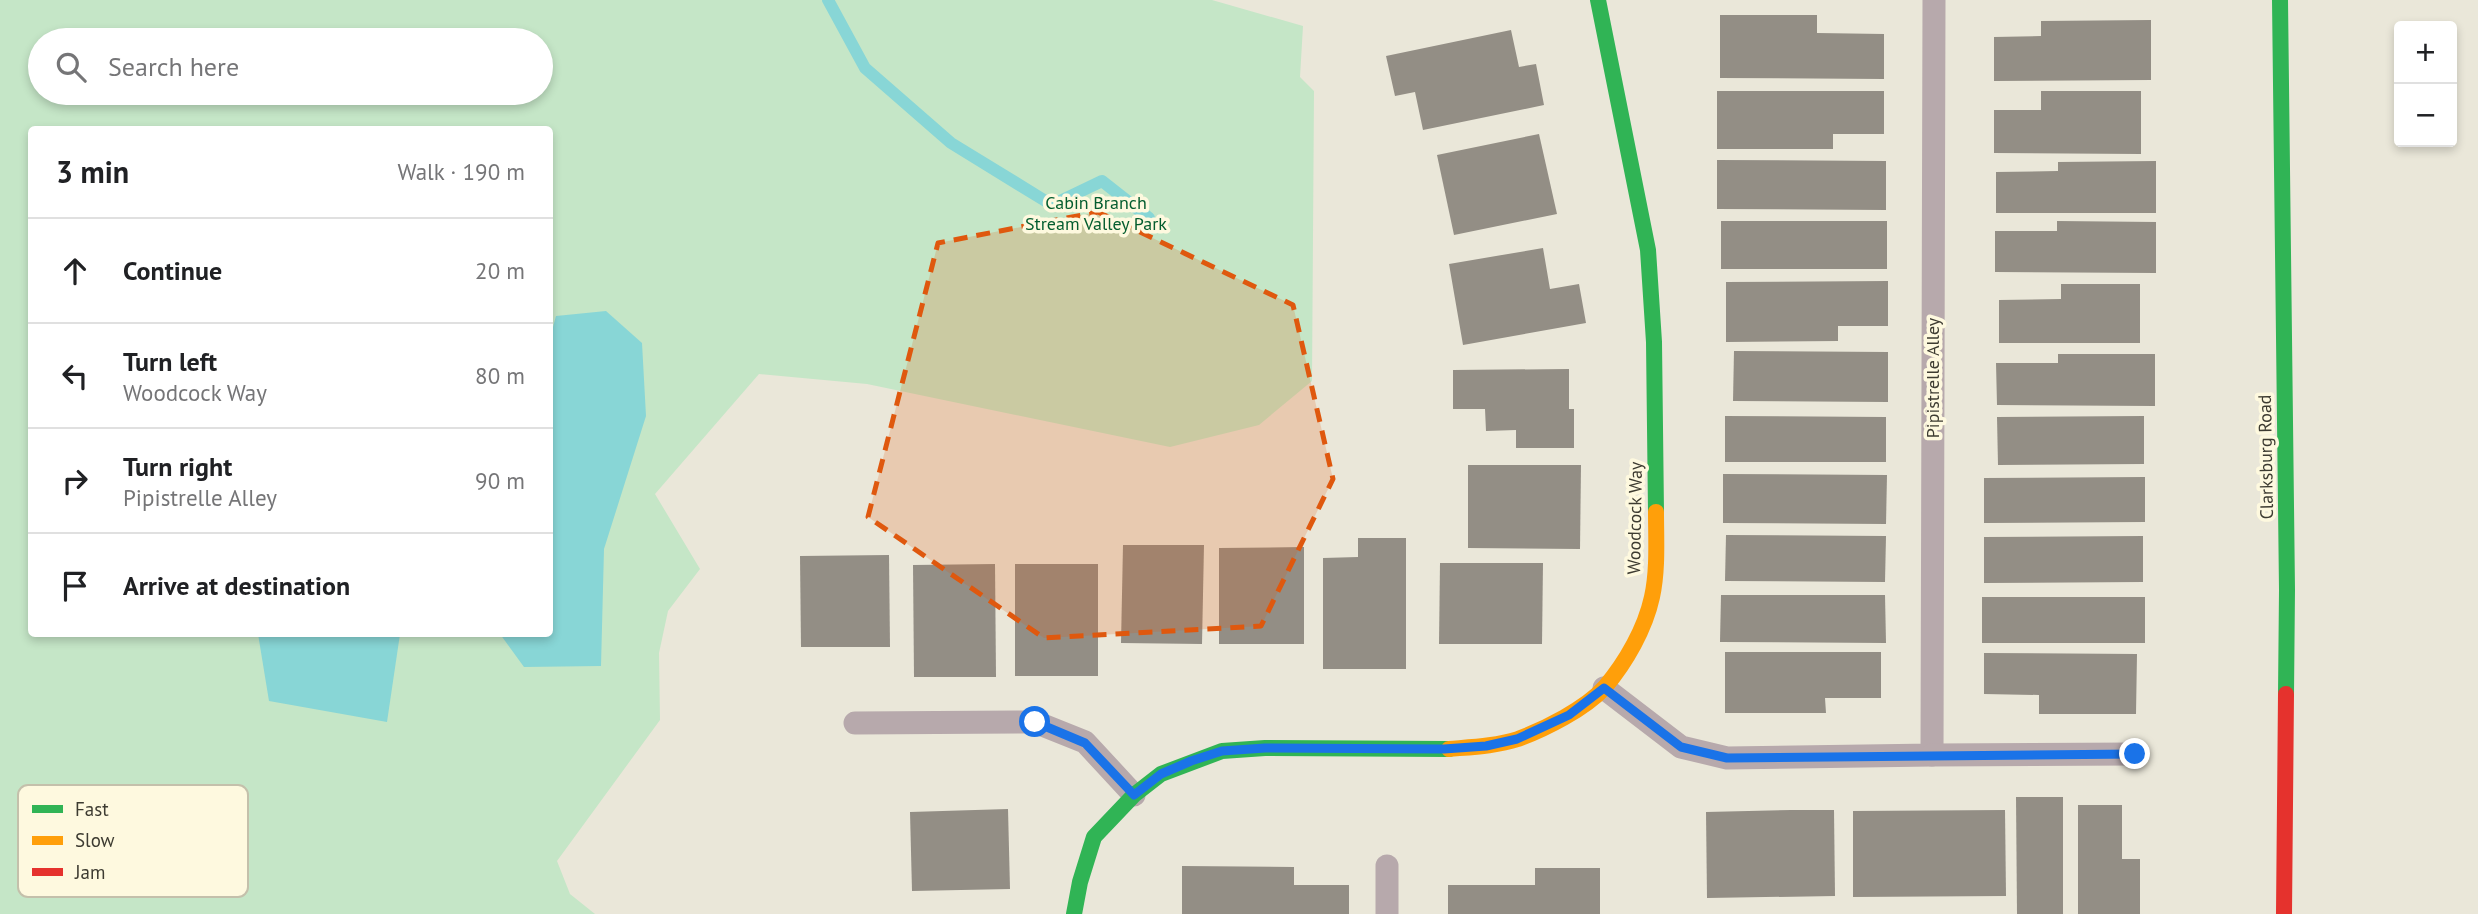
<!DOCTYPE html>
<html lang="en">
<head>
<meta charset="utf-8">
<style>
	:root { --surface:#fff; --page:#f2f2f2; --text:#202124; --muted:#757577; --line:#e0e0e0 }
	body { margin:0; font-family:"PT Sans",sans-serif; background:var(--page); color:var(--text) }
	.controls { position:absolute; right:21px; top:21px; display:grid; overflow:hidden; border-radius:7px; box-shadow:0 4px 10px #0003 }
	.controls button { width:63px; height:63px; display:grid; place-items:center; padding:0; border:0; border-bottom:2px solid var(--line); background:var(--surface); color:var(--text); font:35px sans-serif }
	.stop { position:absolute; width:21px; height:21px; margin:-16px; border:5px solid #1a73e8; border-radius:50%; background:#fff }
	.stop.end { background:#1a73e8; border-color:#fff; box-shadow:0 2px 7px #0008 }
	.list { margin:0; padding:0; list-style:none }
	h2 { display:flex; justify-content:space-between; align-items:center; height:91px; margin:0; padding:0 28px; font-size:30px }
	h2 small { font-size:23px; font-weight:400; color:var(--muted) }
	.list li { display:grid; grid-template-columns:46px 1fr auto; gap:21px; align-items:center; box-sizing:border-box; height:105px; padding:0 28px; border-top:2px solid var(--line) }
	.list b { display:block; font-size:26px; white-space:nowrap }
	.list p { margin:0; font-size:23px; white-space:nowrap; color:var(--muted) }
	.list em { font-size:23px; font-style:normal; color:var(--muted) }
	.icon { flex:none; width:38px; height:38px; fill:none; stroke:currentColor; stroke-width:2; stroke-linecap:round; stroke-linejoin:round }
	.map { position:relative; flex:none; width:2478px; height:914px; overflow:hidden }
	.search { position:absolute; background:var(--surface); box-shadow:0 4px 10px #0003; left:28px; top:28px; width:525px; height:77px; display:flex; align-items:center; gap:18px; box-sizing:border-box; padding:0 24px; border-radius:38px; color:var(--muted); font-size:26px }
	.panel { position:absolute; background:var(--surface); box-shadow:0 4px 10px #0003; left:28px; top:126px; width:525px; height:511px; border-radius:7px }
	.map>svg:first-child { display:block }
	.green { fill:#c5e6c7; fill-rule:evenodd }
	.water { fill:#88d6d6 }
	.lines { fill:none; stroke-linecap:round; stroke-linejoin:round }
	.stream { stroke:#88d6d6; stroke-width:12 }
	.building { fill:#938e85 }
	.lane { stroke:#b7a9ac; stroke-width:23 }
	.fast { stroke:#30b455; stroke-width:16 }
	.slow { stroke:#ff9f0a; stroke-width:16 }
	.jam { stroke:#e5322d; stroke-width:16 }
	.route { stroke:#1a73e8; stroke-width:9 }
	.marked { fill:#df580e; fill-opacity:0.2; stroke:#df580e; stroke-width:5; stroke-dasharray:14 9; stroke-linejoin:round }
	.labels { text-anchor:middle; stroke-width:7; stroke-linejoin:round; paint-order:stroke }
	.park-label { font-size:18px; fill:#045d2f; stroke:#fef9df }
	.street-label { font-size:18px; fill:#3d3b31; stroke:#fef9df }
	.key { fill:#fef9df; stroke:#c4c0ab; stroke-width:2 }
	.key-label { font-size:19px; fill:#3d3b31 }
</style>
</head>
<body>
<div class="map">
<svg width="2478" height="914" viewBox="0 0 2478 914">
	<rect width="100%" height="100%" fill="#eae7d9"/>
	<path class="green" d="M0,0H1212L1303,26L1300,77L1314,91L1312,381L1259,425L1170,447L867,384L759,374L655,494L700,569L668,611L659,653L660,720L557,861L570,894L595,914H0ZM40,40H541V93H40ZM32,130H550V634H32Z"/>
	<g class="water">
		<path d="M606,311L642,343L646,416L604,549L601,666L524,667L500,634H550V338L556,316Z"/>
		<path d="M258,634H400L387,722L269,701Z"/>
	</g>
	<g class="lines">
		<path class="stream" d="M828,0L865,68L951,143L1052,205L1102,181L1149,218"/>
	</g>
	<g class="building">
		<path d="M1720,15H1817V33L1884,34V79L1720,78Z"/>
		<path d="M2151,20V80L1994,81V37L2041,36V21Z"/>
		<path d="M1511,30L1519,67L1536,64L1544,105L1423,130L1415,92L1395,96L1386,56Z"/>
		<path d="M1717,91H1884V134H1833V149H1717Z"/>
		<path d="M2041,91H2141V154L1994,153V110H2041Z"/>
		<path d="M1539,134L1557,214L1454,235L1437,155Z"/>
		<path d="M1717,160L1886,161V210L1717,209Z"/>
		<path d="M2156,161V213H1996V172L2058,171V162Z"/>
		<rect x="1721" y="221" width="166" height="48"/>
		<path d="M2057,221L2156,222V273L1995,272V231H2057Z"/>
		<path d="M1543,248L1550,289L1579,284L1586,323L1463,345L1449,264Z"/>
		<path d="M1888,281V326H1838V341L1726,342V282Z"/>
		<path d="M2061,284H2140V343H1999V300L2061,299Z"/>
		<path d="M1734,351L1888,352V402L1733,401Z"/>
		<path d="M2058,354H2155V406L1997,405L1996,363H2058Z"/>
		<path d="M1569,369V409H1574V448H1516V430L1486,431L1485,409H1453V370Z"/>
		<path d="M1725,416L1886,417V462H1725Z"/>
		<path d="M2144,416V464L1998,465L1997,417Z"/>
		<path d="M1468,465H1581L1580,549L1468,548Z"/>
		<path d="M1723,474L1887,475L1886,524L1723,523Z"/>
		<path d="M2145,477V522L1984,523V478Z"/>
		<path d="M1726,535L1886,536L1885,582L1725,581Z"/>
		<path d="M2143,536V582L1984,583V537Z"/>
		<path d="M1358,538H1406V669H1323V558L1358,557Z"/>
		<path d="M1123,545H1204L1202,644L1121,643Z"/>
		<path d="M1304,547V644H1219V548Z"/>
		<path d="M889,555L890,647H801L800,556Z"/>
		<path d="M1440,563H1543L1542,644H1439Z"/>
		<path d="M995,564L996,677H914L913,565Z"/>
		<rect x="1015" y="564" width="83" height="112"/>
		<path d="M1721,595H1885L1886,643L1720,642Z"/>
		<rect x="1982" y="597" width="163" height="46"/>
		<path d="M1725,652H1881V698H1825L1826,713H1725Z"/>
		<path d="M1984,653L2137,654L2136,714H2039V695L1984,694Z"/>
		<path d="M2016,797H2063V914H2017Z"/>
		<path d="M2078,805H2122V859H2140V914H2078Z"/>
		<path d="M1008,809L1010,889L912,891L910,812Z"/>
		<path d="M1791,810H1834L1835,896L1707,898L1706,812Z"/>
		<path d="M2005,810L2006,896L1853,897V811Z"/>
		<path d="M1182,866L1294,867V885H1349V914H1182Z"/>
		<path d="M1535,868H1600V914H1448V885H1535Z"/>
	</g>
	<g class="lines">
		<g class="lane">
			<path d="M1604,688L1681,747L1727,758L1932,755L1934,0"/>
			<path d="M855,723L1035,722L1085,742L1134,795"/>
			<path d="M1932,755L2135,754"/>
			<path d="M1387,866V914"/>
		</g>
		<g class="fast">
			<path d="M1598,0L1648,250L1654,342L1656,512"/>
			<path d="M2280,0L2287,590L2286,694"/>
			<path d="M1074,914L1080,882L1094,837L1134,795L1161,774L1222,751L1265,748L1449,749"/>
		</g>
		<path class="slow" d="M1449,749C1472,747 1496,746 1518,739C1545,729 1585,709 1605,687C1626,662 1645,629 1652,597C1658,570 1656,539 1656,512"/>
		<path class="jam" d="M2284,914L2286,694"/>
	</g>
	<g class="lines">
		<path class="route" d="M1035,722L1085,743L1134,795L1161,774L1191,761L1222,751L1265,748L1444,749L1486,746L1517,739L1569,715L1604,688L1681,747L1727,758L2135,754"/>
	</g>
	<path class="marked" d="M1098,212L1293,305L1333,479L1261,626L1044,638L868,517L938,243Z"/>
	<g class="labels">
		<g class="park-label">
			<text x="1096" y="209">Cabin Branch<tspan x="1096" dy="21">Stream Valley Park</tspan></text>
		</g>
		<g class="street-label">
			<text transform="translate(1933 378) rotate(-90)" y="6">Pipistrelle Alley</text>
			<text transform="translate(2266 457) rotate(-91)" y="6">Clarksburg Road</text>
			<text transform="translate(1635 518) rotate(-89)" y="6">Woodcock Way</text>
		</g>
	</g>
	<rect x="18" y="785" width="230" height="112" rx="10" class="key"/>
	<rect x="32" y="805" width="31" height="8" fill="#30b455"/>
	<rect x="32" y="836" width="31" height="9" fill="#ff9f0a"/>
	<rect x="32" y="868" width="31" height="8" fill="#e5322d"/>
	<g class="key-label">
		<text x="75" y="816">Fast</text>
		<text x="75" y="847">Slow</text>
		<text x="75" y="879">Jam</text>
	</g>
</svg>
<div class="controls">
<button>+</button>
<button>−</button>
</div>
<div class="stop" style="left:1035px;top:722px"></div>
<div class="stop end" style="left:2135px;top:754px"></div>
<div class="search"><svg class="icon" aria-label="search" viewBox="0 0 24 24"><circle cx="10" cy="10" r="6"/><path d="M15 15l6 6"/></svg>Search here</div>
<section class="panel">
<h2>3 min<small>Walk · 190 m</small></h2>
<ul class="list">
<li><svg class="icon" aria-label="ahead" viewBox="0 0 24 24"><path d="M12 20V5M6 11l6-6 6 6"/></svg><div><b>Continue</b></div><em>20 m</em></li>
<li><svg class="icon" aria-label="left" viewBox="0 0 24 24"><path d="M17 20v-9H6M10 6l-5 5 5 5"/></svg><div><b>Turn left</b><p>Woodcock Way</p></div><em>80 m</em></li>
<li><svg class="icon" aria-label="right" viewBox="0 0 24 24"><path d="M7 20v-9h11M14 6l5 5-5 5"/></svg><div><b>Turn right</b><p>Pipistrelle Alley</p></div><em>90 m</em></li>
<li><svg class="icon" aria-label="arrive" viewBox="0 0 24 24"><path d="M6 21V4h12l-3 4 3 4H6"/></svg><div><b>Arrive at destination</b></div></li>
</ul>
</section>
</div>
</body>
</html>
